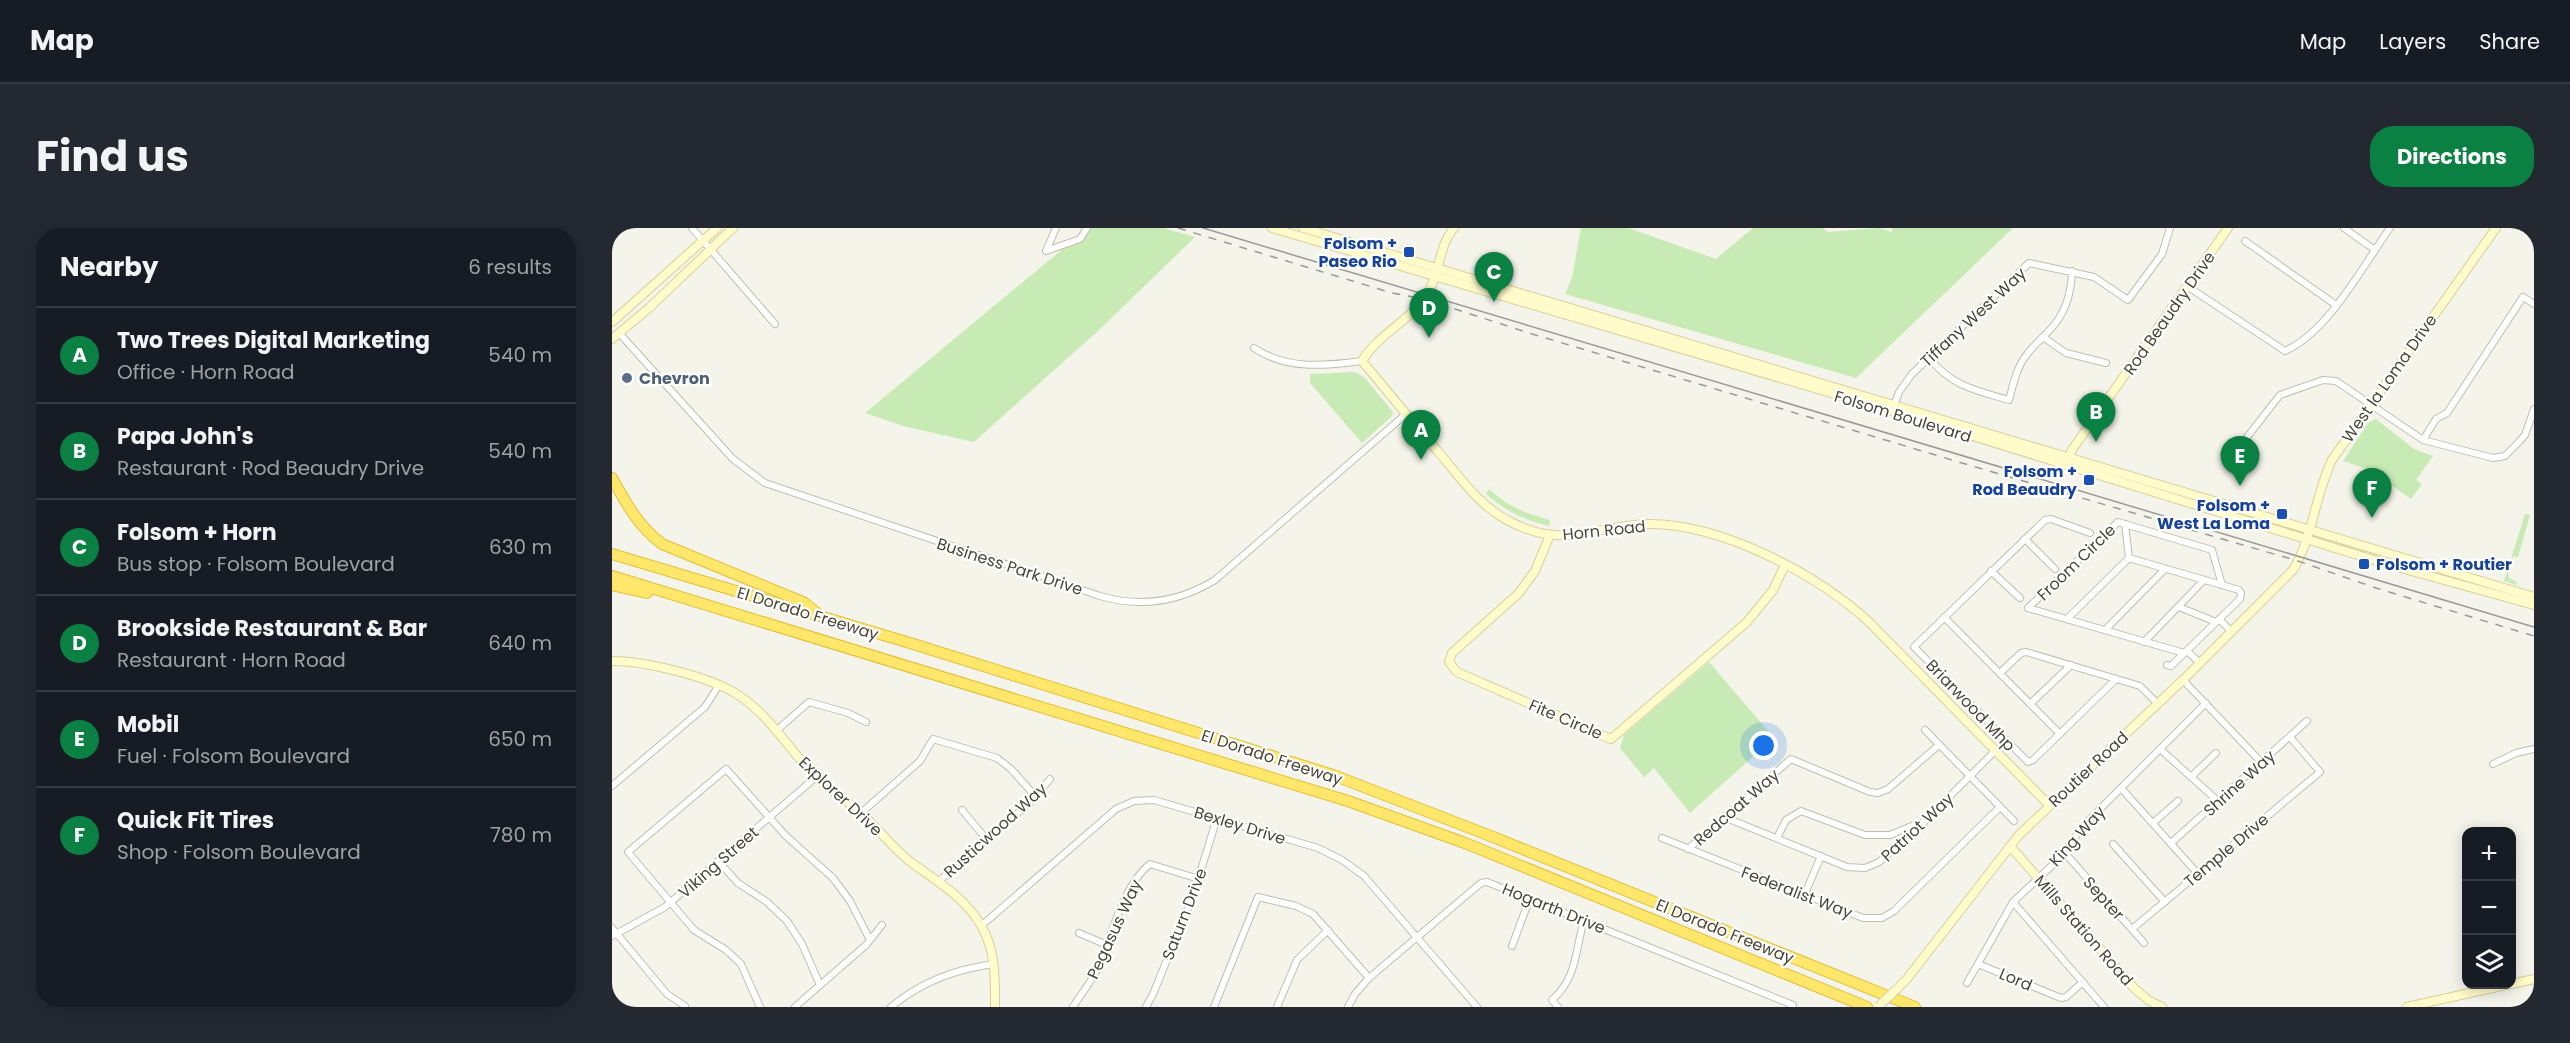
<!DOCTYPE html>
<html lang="en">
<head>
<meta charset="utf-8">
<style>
	:root { --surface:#171b24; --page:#242831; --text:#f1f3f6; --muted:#9ea1a6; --line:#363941; --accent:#0b8043 }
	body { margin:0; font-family:Poppins,sans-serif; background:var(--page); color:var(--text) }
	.controls { position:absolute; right:18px; bottom:18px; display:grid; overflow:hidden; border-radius:12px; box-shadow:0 3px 15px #0003 }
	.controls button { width:54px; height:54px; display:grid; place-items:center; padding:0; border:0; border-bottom:2px solid var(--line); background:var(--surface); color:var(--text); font:30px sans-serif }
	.you { position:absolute; left:1152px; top:518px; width:21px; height:21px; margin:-15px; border:4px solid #fff; border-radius:50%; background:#1a73e8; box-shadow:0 0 0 9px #1a73e833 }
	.badge { display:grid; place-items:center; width:39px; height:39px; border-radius:50%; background:var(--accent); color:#fff; font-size:20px; font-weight:700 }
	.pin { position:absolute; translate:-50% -50px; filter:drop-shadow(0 2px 3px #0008) }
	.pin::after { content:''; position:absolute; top:32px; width:21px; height:18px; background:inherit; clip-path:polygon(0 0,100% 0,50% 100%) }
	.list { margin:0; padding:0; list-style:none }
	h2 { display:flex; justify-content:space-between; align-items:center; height:78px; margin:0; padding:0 24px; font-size:26px }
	h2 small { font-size:20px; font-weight:400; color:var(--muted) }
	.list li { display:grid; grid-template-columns:39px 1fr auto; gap:18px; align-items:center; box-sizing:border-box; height:96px; padding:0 24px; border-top:2px solid var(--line) }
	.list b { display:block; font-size:22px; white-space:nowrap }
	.list p { margin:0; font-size:20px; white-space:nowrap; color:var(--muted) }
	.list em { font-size:20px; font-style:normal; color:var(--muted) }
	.icon { flex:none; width:33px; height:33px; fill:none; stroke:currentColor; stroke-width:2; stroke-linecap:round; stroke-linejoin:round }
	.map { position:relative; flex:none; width:1922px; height:779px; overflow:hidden; border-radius:24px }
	header { display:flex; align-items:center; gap:36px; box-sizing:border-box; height:84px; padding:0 30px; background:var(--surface); border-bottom:2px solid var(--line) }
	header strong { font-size:28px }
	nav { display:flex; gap:33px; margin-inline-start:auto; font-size:21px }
	.intro { display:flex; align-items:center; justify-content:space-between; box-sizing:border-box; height:144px; padding:0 36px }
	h1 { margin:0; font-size:42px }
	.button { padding:15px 27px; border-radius:24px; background:var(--accent); color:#fff; font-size:21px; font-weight:700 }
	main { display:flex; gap:36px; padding:0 36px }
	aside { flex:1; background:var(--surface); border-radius:24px; box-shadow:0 3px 15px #0003 }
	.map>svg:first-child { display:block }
	.green { fill:#c8eab4 }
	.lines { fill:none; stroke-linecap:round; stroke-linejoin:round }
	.street-casing { stroke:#c1bead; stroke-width:8 }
	.secondary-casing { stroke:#d6d09a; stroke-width:10 }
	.highway-casing { stroke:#e0bf3b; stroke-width:12 }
	.street { stroke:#fff; stroke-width:6 }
	.secondary { stroke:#fffbcb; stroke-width:8 }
	.highway { stroke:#ffe76c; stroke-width:10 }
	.tram { stroke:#999; stroke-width:1.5 }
	.rail { stroke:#999; stroke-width:1.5; stroke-dasharray:8 8; stroke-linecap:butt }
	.secondary-bridge-casing { stroke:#d6d09a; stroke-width:10; stroke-linecap:butt }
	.secondary-bridge { stroke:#fffbcb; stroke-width:8 }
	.transit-dot { fill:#1a4fb4; stroke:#fff; stroke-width:2 }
	.service-dot { fill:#5c6f8a; stroke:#fff; stroke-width:2 }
	.labels { text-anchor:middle; stroke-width:4.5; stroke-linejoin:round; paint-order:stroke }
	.transit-label { font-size:16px; font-weight:bold; fill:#164399; stroke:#fff; text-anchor:end }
	.street-label { font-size:16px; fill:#4a4638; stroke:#fff }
	.service-label { font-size:16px; font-weight:bold; fill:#4e5e75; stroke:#fff; text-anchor:start }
</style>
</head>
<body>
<header>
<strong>Map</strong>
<nav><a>Map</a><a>Layers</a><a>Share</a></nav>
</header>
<div class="intro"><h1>Find us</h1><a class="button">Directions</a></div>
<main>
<aside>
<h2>Nearby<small>6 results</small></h2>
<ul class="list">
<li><span class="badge">A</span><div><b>Two Trees Digital Marketing</b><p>Office · Horn Road</p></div><em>540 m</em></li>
<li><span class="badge">B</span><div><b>Papa John's</b><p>Restaurant · Rod Beaudry Drive</p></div><em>540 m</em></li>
<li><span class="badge">C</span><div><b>Folsom + Horn</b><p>Bus stop · Folsom Boulevard</p></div><em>630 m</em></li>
<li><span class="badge">D</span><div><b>Brookside Restaurant &amp; Bar</b><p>Restaurant · Horn Road</p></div><em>640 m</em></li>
<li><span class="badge">E</span><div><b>Mobil</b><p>Fuel · Folsom Boulevard</p></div><em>650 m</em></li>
<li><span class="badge">F</span><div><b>Quick Fit Tires</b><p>Shop · Folsom Boulevard</p></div><em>780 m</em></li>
</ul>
</aside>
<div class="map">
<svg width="1922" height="779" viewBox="0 0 1922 779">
	<rect width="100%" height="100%" fill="#f5f4eb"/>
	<g class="green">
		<path d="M476,0H551L583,9L487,102L362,214L291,198L253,185Z"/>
		<path d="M969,0H1016L1104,31L1141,0H1211L1215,4L1267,0L1280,4V0H1401L1244,150L953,66L960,50Z"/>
		<path d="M742,144L752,149L781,184L780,188L750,215L698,155V146Z"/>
		<path d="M1764,191L1802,221L1821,228L1804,252L1810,256L1799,271L1776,255V248L1731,233L1756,195Z"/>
		<path d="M880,257L878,262C895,278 915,286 938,292L937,298C913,292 893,283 874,266Z"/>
		<path d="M1913,286L1918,287L1906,329L1901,328L1896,344L1897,350L1905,354L1904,357L1892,353Z"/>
		<path d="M1097,434L1162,510L1078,585L1042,540L1032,549L1008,520L1012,507Z"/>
	</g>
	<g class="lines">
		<g class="street-casing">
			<g id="street">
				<path d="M80,0L163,96"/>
				<path d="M444,0L434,23L468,11L475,0"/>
				<path d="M1732,0L1763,22"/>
				<path d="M1633,13L1724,77"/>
				<path d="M1575,58L1673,123C1717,103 1750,39 1778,0"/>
				<path d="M7,105L121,231L153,255L488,368C529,380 567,374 603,352L794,186"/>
				<path d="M1431,109L1454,125L1494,135"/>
				<path d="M642,120C675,142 712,138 750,133"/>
				<path d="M1317,130C1341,159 1363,162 1397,172C1401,158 1404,141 1413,129C1419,120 1427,113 1435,105C1453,87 1459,68 1460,43"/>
				<path d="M1281,180L1287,164L1300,146L1417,35L1482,49L1516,72L1550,26L1558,0"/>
				<path d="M1811,212L1824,191L1835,185L1911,69L1922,76"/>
				<path d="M1632,213L1668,167L1711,152L1724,153L1811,212L1881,230L1893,228L1905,216L1913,207L1922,181"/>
				<path d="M1513,296L1517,330L1627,362L1629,365L1628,371L1559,438L1555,437"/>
				<path d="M1478,305L1439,291L1433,292L1302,419L1416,534L1421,532L1504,451"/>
				<path d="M1413,311L1443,341"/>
				<path d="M1379,343L1408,370"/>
				<path d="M1567,379L1604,394"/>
				<path d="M1416,380L1506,294L1600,322L1610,357"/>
				<path d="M1416,380L1572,425"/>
				<path d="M1332,389L1448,506"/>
				<path d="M1455,391L1517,330"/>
				<path d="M1607,391L1620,404"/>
				<path d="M1493,402L1553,341"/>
				<path d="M1532,414L1592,352"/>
				<path d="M1575,423L1588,435"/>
				<path d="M1388,445L1409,425L1414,424L1528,458L1546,476"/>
				<path d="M1571,452L1650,535"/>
				<path d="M1418,476L1459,437"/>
				<path d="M1313,502L1402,593"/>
				<path d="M164,503L197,474L236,485L254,494"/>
				<path d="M1548,521L1607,574"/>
				<path d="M1881,536L1904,525L1922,521"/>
				<path d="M1579,549L1604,525"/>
				<path d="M0,558L93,479L107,457"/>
				<path d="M1509,560L1586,646"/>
				<path d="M350,582L375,612"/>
				<path d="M249,585L308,533L321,511L385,530L399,541L424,569"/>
				<path d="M1112,589L1235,639L1253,640L1267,634L1313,593L1383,523"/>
				<path d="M1541,595L1566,573"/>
				<path d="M1050,610L1251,690H1270L1282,683L1388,579"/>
				<path d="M1165,610L1174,592L1189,583L1253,607H1278L1307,595"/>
				<path d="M1559,615L1695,493"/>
				<path d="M1501,616L1553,674"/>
				<path d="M1076,621L1179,531L1258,564L1266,565L1276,561L1327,517"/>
				<path d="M1452,624L1532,715"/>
				<path d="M106,633L126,655L155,674L175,693L190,716L208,757"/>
				<path d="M327,653L420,573L438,551"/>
				<path d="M1192,668L1209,628"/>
				<path d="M1401,674L1492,779"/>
				<path d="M369,698L504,581L522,573L542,572L706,620L730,632L752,648L865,779"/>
				<path d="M0,700L55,766L73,778"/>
				<path d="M1520,701L1708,544L1678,509"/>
				<path d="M467,705L495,717"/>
				<path d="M0,708L53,679L204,549"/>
				<path d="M900,718L918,670"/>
				<path d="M1366,736L1449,770L1454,769L1471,754"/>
				<path d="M1355,755L1401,674L1448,630L1472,597L1594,475"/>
				<path d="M148,779L129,736L114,722L82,702L16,624L114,541L174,608L221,650L238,673L257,710"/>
				<path d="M183,779L254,717L270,697"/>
				<path d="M279,779C309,754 343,741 382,736"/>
				<path d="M461,779C469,766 479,754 486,740C500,708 510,658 538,636L587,651"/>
				<path d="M534,779L541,766L581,668L605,590"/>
				<path d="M602,779L646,669L684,678L701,686L757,750"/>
				<path d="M665,779L685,732L716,702"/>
				<path d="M736,779L743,766L757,750L869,655L875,654L1181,777L1179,779"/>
				<path d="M946,779L940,772C966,749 963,722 972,692"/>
			</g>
		</g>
		<g class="secondary-casing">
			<g id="secondary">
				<path d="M660,0L1280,183L1778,337L1922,377"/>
				<path d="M691,0L1922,369"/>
				<path d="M842,0C826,19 828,45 816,65C799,93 766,106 750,133C776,164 802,196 829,227C849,251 868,278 897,293C950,322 982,298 1035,296C1108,295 1203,345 1256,393L1437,577"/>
				<path d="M0,94L105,0"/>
				<path d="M0,111L37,80L121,0"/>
				<path d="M1454,234L1460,222L1616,0"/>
				<path d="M938,307L923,343L907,365L840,425L837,434L845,444L999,511L1135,394L1161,362L1173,337"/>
				<path d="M0,433C32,433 95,448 123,465C156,485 175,519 202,547C215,561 233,571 248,584C266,600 280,620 300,635C326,654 354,670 370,699C384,724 383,751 383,779"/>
				<path d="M1398,618L1523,761L1536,772L1550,779"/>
				<path d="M1294,752L1407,607L1574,449L1681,342C1701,309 1703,267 1720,232L1884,0"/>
				<path d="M1900,756L1922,751"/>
				<path d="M1795,779L1898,756"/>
			</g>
		</g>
		<g class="highway-casing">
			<g id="highway">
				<path d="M0,250C14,275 26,298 50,316L191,374L205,385"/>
				<path d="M0,326L298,415L721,547L876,607L1303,779"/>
				<path d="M0,348L736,573L853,615L1255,779"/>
				<path d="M0,357L35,365"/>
			</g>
		</g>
		<use href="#street" class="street"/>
		<use href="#secondary" class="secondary"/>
		<use href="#highway" class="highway"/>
		<path class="tram" d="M591,0L1922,399"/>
		<path class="rail" d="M566,0L780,65L812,71L917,105L1360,238L1686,333L1764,360L1922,408"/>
		<g class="secondary-bridge-casing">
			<path id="secondary-bridge" d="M1266,779L1294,752"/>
		</g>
		<use href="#secondary-bridge" class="secondary-bridge"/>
	</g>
	<g class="transit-dot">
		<rect x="791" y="18" width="12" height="12" rx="3"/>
		<rect x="1471" y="246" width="12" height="12" rx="3"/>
		<rect x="1664" y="280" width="12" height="12" rx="3"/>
		<rect x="1746" y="330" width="12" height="12" rx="3"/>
	</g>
	<circle class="service-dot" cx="15" cy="150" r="6"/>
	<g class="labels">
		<g class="transit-label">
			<text x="785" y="21">Folsom +<tspan x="785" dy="18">Paseo Rio</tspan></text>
			<text x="1465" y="249">Folsom +<tspan x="1465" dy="18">Rod Beaudry</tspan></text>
			<text x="1658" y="283">Folsom +<tspan x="1658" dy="18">West La Loma</tspan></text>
			<text x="1764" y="342" text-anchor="start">Folsom + Routier</text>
		</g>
		<g class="street-label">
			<text transform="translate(1557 85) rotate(-55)" y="6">Rod Beaudry Drive</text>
			<text transform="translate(1361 89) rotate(-43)" y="6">Tiffany West Way</text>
			<text transform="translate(1777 150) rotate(-55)" y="6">West la Loma Drive</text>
			<text transform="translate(1291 188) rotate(17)" y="6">Folsom Boulevard</text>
			<text transform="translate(992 302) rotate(-6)" y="6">Horn Road</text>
			<text transform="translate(1464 334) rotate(-44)" y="6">Froom Circle</text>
			<text transform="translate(398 338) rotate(18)" y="6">Business Park Drive</text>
			<text transform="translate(196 385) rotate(17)" y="6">El Dorado Freeway</text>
			<text transform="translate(1359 477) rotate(46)" y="6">Briarwood Mhp</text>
			<text transform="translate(954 491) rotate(23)" y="6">Fite Circle</text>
			<text transform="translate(660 529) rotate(18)" y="6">El Dorado Freeway</text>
			<text transform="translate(1476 541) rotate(-43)" y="6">Routier Road</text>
			<text transform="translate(1627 555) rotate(-42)" y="6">Shrine Way</text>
			<text transform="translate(229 568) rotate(43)" y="6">Explorer Drive</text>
			<text transform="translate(1124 579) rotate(-41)" y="6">Redcoat Way</text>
			<text transform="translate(628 597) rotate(17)" y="6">Bexley Drive</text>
			<text transform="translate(1305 599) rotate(-43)" y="6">Patriot Way</text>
			<text transform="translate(383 602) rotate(-42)" y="6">Rusticwood Way</text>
			<text transform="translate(1465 608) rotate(-48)" y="6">King Way</text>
			<text transform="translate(1614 622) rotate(-40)" y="6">Temple Drive</text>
			<text transform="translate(106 634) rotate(-41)" y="6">Viking Street</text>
			<text transform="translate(1185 664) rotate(21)" y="6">Federalist Way</text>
			<text transform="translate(1492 670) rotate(48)" y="6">Septer</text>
			<text transform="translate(942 680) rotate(22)" y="6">Hogarth Drive</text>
			<text transform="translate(572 686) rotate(-69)" y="6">Saturn Drive</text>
			<text transform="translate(502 701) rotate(-65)" y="6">Pegasus Way</text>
			<text transform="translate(1472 702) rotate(49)" y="6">Mills Station Road</text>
			<text transform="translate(1113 703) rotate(22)" y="6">El Dorado Freeway</text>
			<text transform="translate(1404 751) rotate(23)" y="6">Lord</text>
		</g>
		<g class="service-label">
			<text x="27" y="156">Chevron</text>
		</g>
	</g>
</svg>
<div class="controls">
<button>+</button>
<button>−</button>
<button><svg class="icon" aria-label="layers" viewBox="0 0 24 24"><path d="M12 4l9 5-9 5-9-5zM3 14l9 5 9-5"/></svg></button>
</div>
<div class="you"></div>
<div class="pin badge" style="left:809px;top:232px">A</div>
<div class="pin badge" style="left:1484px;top:214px">B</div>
<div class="pin badge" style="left:882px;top:74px">C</div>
<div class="pin badge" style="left:817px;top:110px">D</div>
<div class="pin badge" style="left:1628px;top:258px">E</div>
<div class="pin badge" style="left:1760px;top:290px">F</div>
</div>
</main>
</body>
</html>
